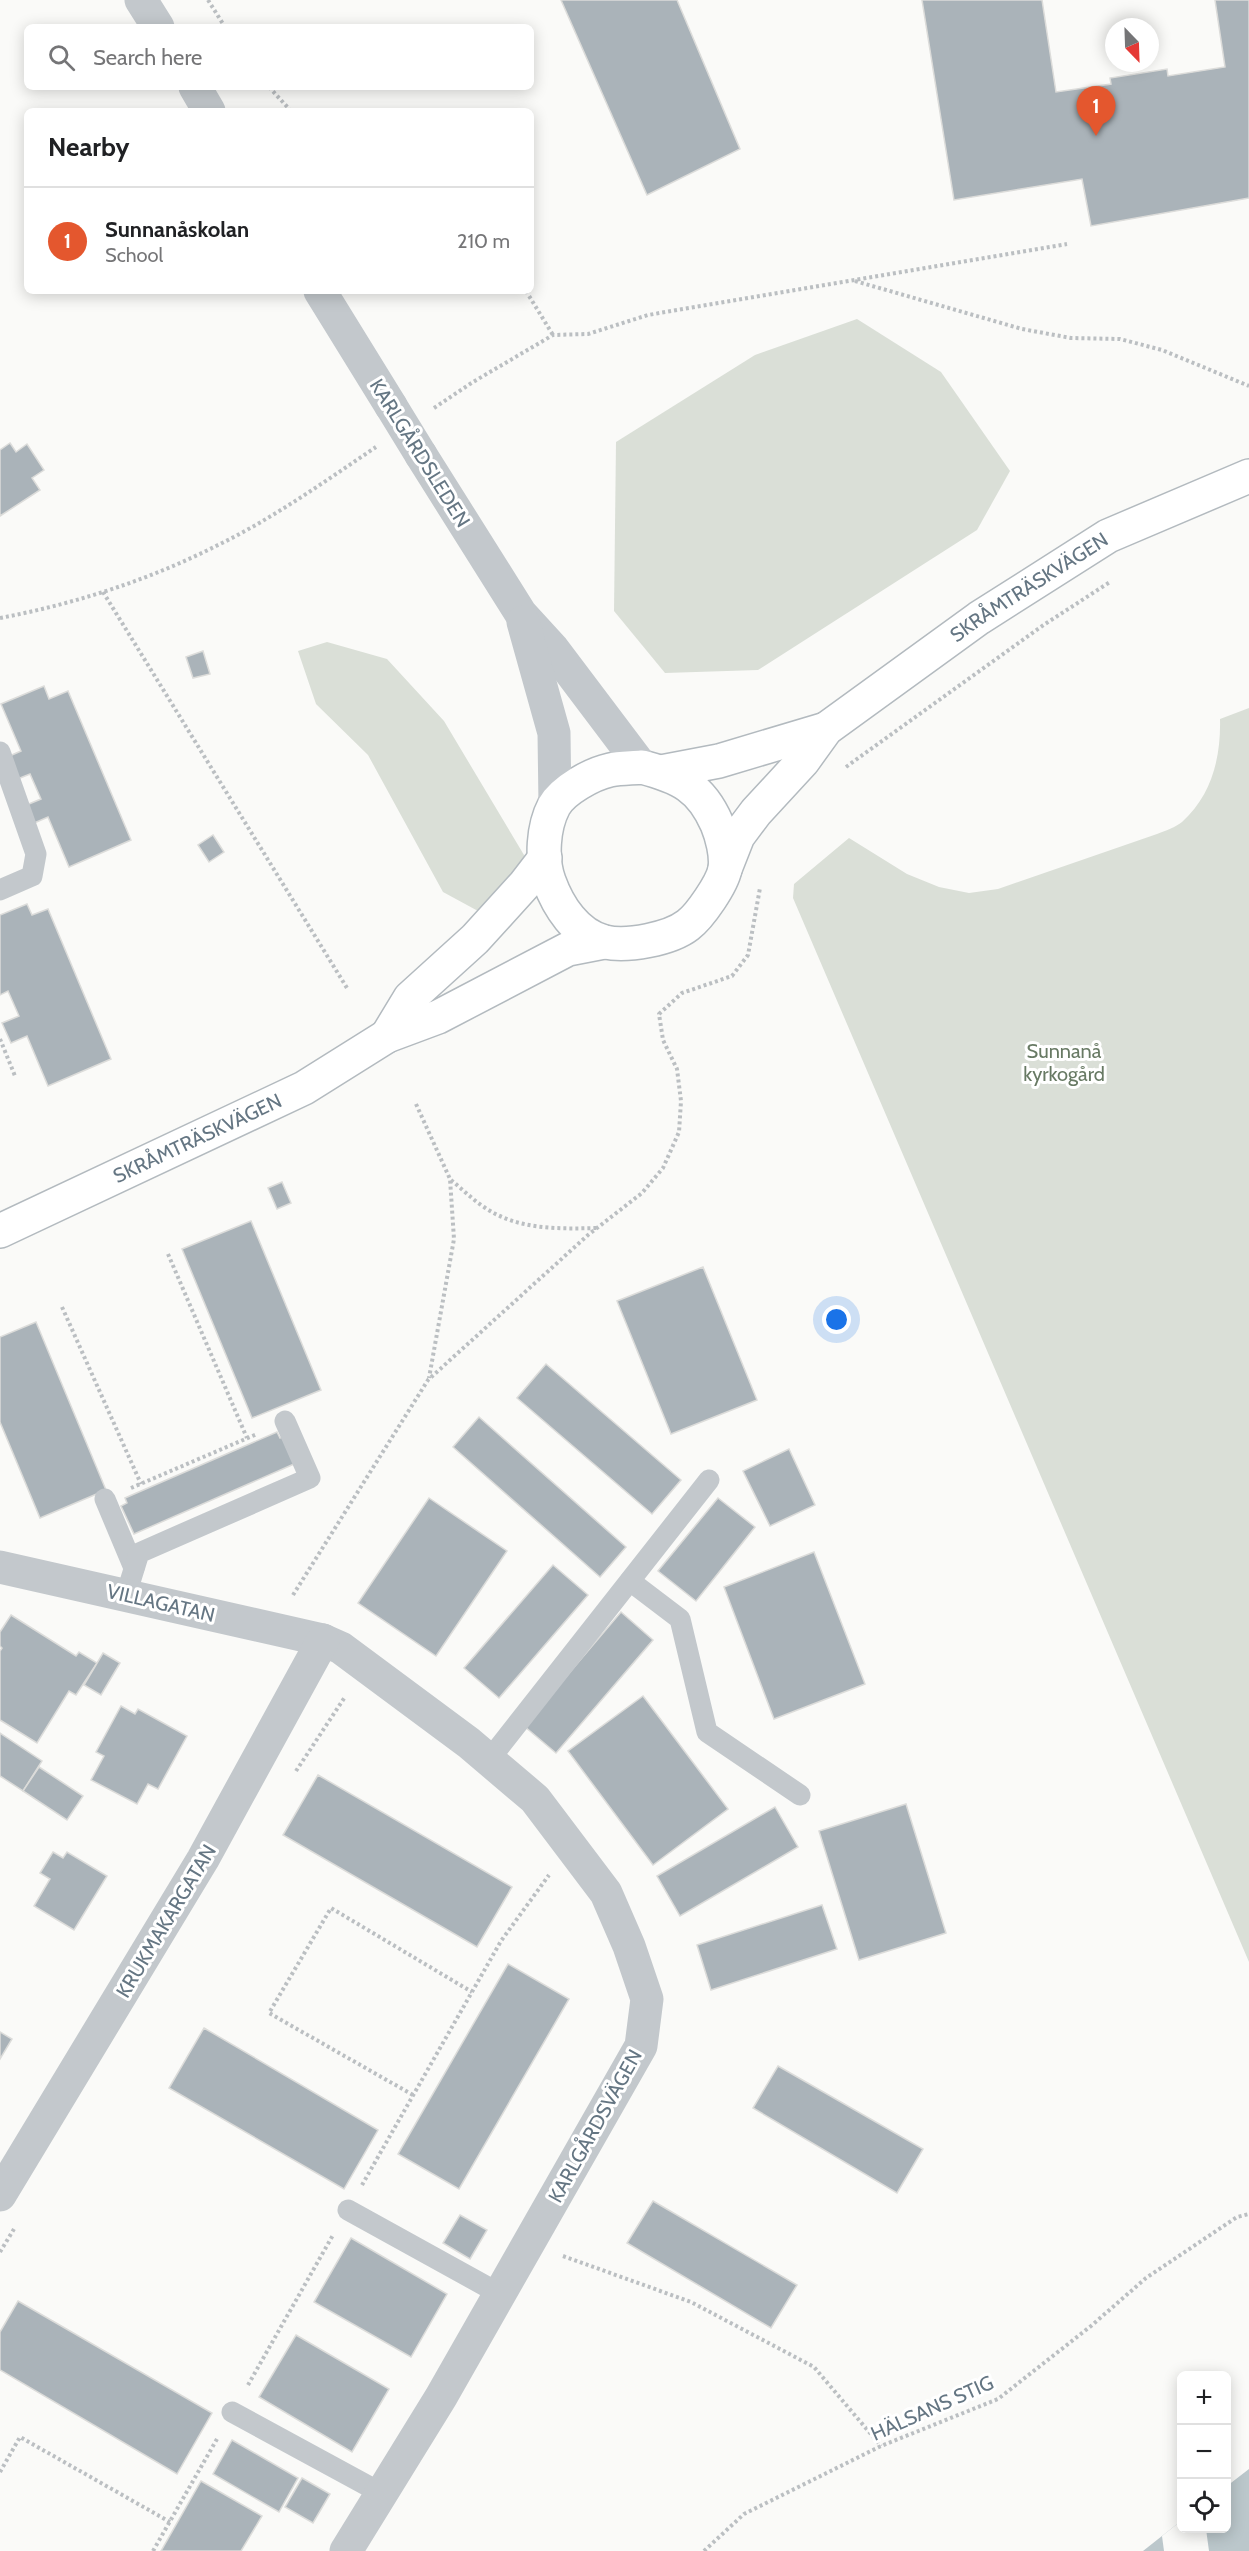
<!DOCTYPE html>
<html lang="en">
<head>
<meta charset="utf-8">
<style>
	:root { --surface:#fff; --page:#f6f6f6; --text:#202124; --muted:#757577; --line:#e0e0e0; --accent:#e4572e }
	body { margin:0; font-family:Cabin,sans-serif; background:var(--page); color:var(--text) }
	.controls { position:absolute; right:18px; bottom:18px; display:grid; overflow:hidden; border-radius:9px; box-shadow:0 3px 15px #0003 }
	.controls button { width:54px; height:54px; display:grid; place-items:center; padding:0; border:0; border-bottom:2px solid var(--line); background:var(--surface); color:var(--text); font:30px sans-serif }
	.compass { position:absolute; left:1105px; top:18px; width:54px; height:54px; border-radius:50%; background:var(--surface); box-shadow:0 3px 15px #0003; rotate:157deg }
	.you { position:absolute; left:837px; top:1320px; width:21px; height:21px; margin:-15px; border:4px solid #fff; border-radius:50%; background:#1a73e8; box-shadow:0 0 0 9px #1a73e833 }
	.badge { display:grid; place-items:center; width:39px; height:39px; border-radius:50%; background:var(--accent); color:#fff; font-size:20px; font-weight:700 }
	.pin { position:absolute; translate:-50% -50px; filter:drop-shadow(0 2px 3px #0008) }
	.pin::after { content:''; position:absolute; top:32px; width:21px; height:18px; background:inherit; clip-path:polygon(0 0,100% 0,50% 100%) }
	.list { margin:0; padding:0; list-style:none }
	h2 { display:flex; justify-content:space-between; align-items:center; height:78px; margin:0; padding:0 24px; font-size:26px }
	h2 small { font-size:20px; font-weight:400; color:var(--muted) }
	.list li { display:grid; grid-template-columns:39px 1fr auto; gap:18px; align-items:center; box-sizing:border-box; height:108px; padding:0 24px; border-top:2px solid var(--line) }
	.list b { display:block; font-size:22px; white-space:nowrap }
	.list p { margin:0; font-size:20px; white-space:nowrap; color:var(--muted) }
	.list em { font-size:20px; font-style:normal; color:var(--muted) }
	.icon { flex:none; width:33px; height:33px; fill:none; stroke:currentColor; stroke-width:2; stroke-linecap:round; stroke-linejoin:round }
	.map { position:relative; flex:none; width:1249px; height:2551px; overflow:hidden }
	.search { position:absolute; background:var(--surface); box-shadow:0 3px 15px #0003; left:24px; top:24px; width:510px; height:66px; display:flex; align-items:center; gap:15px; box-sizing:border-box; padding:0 21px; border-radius:9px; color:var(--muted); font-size:22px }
	.panel { position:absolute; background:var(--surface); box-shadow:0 3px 15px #0003; left:24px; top:108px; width:510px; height:186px; border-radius:9px }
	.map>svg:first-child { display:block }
	.green { fill:#dadfd7 }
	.water { fill:#bbc7cb }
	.pier { fill:#fafaf8 }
	.building { fill:#aab3b9; stroke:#dcdcda; stroke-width:1.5 }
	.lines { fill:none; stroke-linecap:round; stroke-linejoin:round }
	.secondary-casing { stroke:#b3babf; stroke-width:36 }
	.path { stroke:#bbbfc2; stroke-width:4; stroke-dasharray:3 3; stroke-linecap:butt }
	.service { stroke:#c3c8cc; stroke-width:21 }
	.minor { stroke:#c3c8cc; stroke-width:33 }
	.tertiary { stroke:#c3c8cc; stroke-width:33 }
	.secondary { stroke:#fff; stroke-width:33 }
	.tertiary-bridge { stroke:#c3c8cc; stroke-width:33 }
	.labels { text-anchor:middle; stroke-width:6; stroke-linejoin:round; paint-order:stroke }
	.street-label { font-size:20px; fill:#657683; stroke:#fff }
	.park-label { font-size:20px; fill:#687a64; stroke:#fff }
</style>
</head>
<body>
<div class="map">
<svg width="1249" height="2551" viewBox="0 0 1249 2551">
	<rect width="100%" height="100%" fill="#fafaf8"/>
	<g class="green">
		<path d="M857,319L941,372L1010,471L977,530L758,670L665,673L614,611L616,442L755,355Z"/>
		<path d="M327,642L387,659L444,721L527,860L478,911L443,892L368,755L316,704L298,651Z"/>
		<path d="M1249,708V1962L793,898L794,884L849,838L907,874L939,887L969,893L998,889L1157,834C1165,831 1176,827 1182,822C1212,795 1221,757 1220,719Z"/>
	</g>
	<path class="water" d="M1249,2469V2551H1143L1181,2521L1182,2528H1226L1227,2486Z"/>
	<path class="pier" d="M1181,2521L1182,2528L1206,2529L1209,2551H1164L1162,2536Z"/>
	<g class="building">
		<path d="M561,0H677L740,149L647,195Z"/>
		<path d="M922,0H1042L1056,92L1111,84L1110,78L1167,69L1168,76L1225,67L1215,0H1249V198L1091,226L1082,179L954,200Z"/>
		<path d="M10,443L16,452L27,444L44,470L32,478L40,490L0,516V450Z"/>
		<path d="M203,651L210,674L193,678L186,657Z"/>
		<path d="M44,686L49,699L68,691L131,840L69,867L48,817L32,824L24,806L41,799L30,774L15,780L5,758L21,751L1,704Z"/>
		<path d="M213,835L224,852L209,862L198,845Z"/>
		<path d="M27,904L32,915L48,909L111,1059L48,1086L27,1036L11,1043L2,1023L19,1016L8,991L0,995V915Z"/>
		<path d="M282,1182L291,1203L277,1209L268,1188Z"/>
		<path d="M251,1221L321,1390L252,1418L182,1249Z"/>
		<path d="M703,1267L757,1400L671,1434L617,1301Z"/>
		<path d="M36,1322L106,1490L40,1518L0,1422V1337Z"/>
		<path d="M546,1364L681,1480L652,1514L517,1398Z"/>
		<path d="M479,1417L626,1547L600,1577L453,1447Z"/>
		<path d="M277,1432L280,1438L282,1437L294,1464L134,1534L121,1506L127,1503L125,1498Z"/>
		<path d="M789,1449L815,1505L770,1526L743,1471Z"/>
		<path d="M429,1498L507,1551L436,1656L358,1603Z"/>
		<path d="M718,1498L755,1527L696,1601L658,1571Z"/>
		<path d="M814,1552L865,1684L774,1719L724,1587Z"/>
		<path d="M553,1565L588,1595L499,1698L464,1668Z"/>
		<path d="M621,1612L653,1640L556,1753L524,1726Z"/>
		<path d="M11,1615L76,1656L79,1652L97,1663L76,1695L69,1691L37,1743L0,1720V1651L2,1648L0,1646V1632Z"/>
		<path d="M103,1653L120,1663L101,1695L84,1685Z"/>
		<path d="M643,1696L728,1809L653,1865L568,1751Z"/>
		<path d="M121,1706L135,1714L138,1709L187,1736L158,1789L148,1784L137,1804L91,1780L104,1756L96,1752Z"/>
		<path d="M0,1733L42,1761L23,1791L0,1776Z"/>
		<path d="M39,1767L83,1796L67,1820L23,1791Z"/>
		<path d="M318,1775L512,1887L477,1947L283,1835Z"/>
		<path d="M906,1804L946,1933L859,1960L819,1831Z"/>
		<path d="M775,1807L798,1847L680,1916L657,1876Z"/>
		<path d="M53,1852L63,1858L67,1852L107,1876L74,1930L34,1906L50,1879L40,1873Z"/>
		<path d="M822,1905L837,1949L711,1990L697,1945Z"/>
		<path d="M508,1964L569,1999L459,2189L398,2154Z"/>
		<path d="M204,2028L378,2130L344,2189L169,2088Z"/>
		<path d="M0,2032L12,2039L0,2059Z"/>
		<path d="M778,2066L923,2149L897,2193L753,2108Z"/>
		<path d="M653,2201L797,2285L771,2328L627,2243Z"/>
		<path d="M460,2215L487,2230L470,2259L443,2243Z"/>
		<path d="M351,2238L447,2294L411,2357L314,2302Z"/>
		<path d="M18,2301L212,2413L177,2474L0,2370V2332Z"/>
		<path d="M296,2335L389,2389L352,2452L259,2397Z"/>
		<path d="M232,2440L298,2478L279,2512L213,2474Z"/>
		<path d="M302,2478L330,2494L313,2523L285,2507Z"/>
		<path d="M201,2481L262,2516L241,2551H161Z"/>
	</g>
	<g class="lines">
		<g class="secondary-casing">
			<g id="secondary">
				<path d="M642,767C680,777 701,787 717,824C722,836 727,855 725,869C722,884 700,916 688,925C670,939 627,947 605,942C576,935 558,906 549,881C541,859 543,827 554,806C563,790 592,774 610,770C620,768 632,768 642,767Z"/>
				<path d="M661,772L719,761L826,729"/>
				<path id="s1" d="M725,869L738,836L756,812L803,761L826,729L979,618L1108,536L1249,476"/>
				<path d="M387,1036L410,998L475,939L525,884L545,858"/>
				<path id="s2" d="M0,1231L304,1088L387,1036L438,1017L568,949L604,942"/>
			</g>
		</g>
		<g class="path">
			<path d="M208,0L225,27"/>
			<path d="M269,87L291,111"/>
			<path d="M855,281L1022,329L1071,338L1120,339L1162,350L1249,386"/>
			<path d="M526,291L553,335"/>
			<path d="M434,408L473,382L553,335L588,334L648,315L1067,244"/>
			<path d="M103,592L347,988"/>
			<path d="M0,618C74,604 149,580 216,546C272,519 324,482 376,447"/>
			<path d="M846,767L1045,624L1110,582"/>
			<path d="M0,1039L15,1076"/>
			<path d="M416,1104L450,1179L454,1239L429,1378"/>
			<path d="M451,1180C462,1189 472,1199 484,1207C517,1230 558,1229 597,1228"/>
			<path d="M168,1254L247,1438"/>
			<path d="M62,1307L141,1484"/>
			<path d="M131,1488L257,1434"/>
			<path d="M293,1595L428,1380L588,1235L642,1193L663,1168L679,1132L681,1101L677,1069L663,1040L659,1014L682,993L732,976L748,955L760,888"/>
			<path d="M296,1771L345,1697"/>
			<path d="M413,2095L269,2013L331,1908L472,1992"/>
			<path d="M362,2185L501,1941L549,1875"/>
			<path d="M0,2252L14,2229"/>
			<path d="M563,2256L691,2302L814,2367L881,2446"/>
			<path d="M248,2385L333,2235"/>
			<path d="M0,2472L20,2437L170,2522"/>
			<path d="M153,2551L217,2439"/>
			<path d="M704,2551L744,2514L881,2446L998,2399L1091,2326L1146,2278L1237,2217L1249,2214"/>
		</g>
		<g class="service">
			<path d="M0,752L36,854L32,876L0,890"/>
			<path d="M105,1499L134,1568"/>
			<path d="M630,1581L680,1619L707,1732L800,1795"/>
			<path d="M126,1595L139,1553L310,1478L285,1421"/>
			<path d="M489,1760L709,1480"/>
			<path d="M348,2210L500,2294"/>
			<path d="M232,2412L381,2493"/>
		</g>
		<g class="minor">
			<path d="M0,1567L323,1640L341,1648L469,1743L535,1799L606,1893L629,1946L647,1999L641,2046L441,2397L346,2551"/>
			<path d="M0,2195L203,1859L323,1640"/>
		</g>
		<g class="tertiary">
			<path d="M141,0L158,27"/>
			<path d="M195,87L209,111"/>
			<path d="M320,291L391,406"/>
			<path d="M421,455L521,614L553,649L642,767"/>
			<path d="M523,622L554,733L555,805"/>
		</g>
		<use href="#secondary" class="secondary"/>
		<path class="tertiary-bridge" d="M391,406L421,455"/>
	</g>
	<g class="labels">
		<g class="street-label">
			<text transform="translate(420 453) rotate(58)" y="7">KARLGÅRDSLEDEN</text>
			<text dy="7" stroke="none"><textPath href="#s1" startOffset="422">SKRÅMTRÄSKVÄGEN</textPath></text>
			<text dy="7" stroke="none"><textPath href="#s2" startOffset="218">SKRÅMTRÄSKVÄGEN</textPath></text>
			<text transform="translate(161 1603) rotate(13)" y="7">VILLAGATAN</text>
			<text transform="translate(166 1921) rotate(-59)" y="7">KRUKMAKARGATAN</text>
			<text transform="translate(595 2126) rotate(-61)" y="7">KARLGÅRDSVÄGEN</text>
			<text transform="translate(932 2408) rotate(-24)" y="7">HÄLSANS STIG</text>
		</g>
		<g class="park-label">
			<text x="1064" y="1058">Sunnanå<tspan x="1064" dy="23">kyrkogård</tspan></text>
		</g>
	</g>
</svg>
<div class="controls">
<button>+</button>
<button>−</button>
<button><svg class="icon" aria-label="locate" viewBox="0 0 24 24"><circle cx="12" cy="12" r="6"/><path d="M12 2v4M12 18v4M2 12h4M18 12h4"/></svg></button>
</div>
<svg class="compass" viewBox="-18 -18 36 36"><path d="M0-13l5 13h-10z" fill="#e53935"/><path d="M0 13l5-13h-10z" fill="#757577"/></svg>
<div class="you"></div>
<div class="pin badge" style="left:1096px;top:136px">1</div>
<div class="search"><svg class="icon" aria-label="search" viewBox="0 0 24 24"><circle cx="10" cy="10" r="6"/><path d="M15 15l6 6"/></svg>Search here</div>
<section class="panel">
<h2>Nearby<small></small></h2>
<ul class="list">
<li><span class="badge">1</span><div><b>Sunnanåskolan</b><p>School</p></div><em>210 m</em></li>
</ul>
</section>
</div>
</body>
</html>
